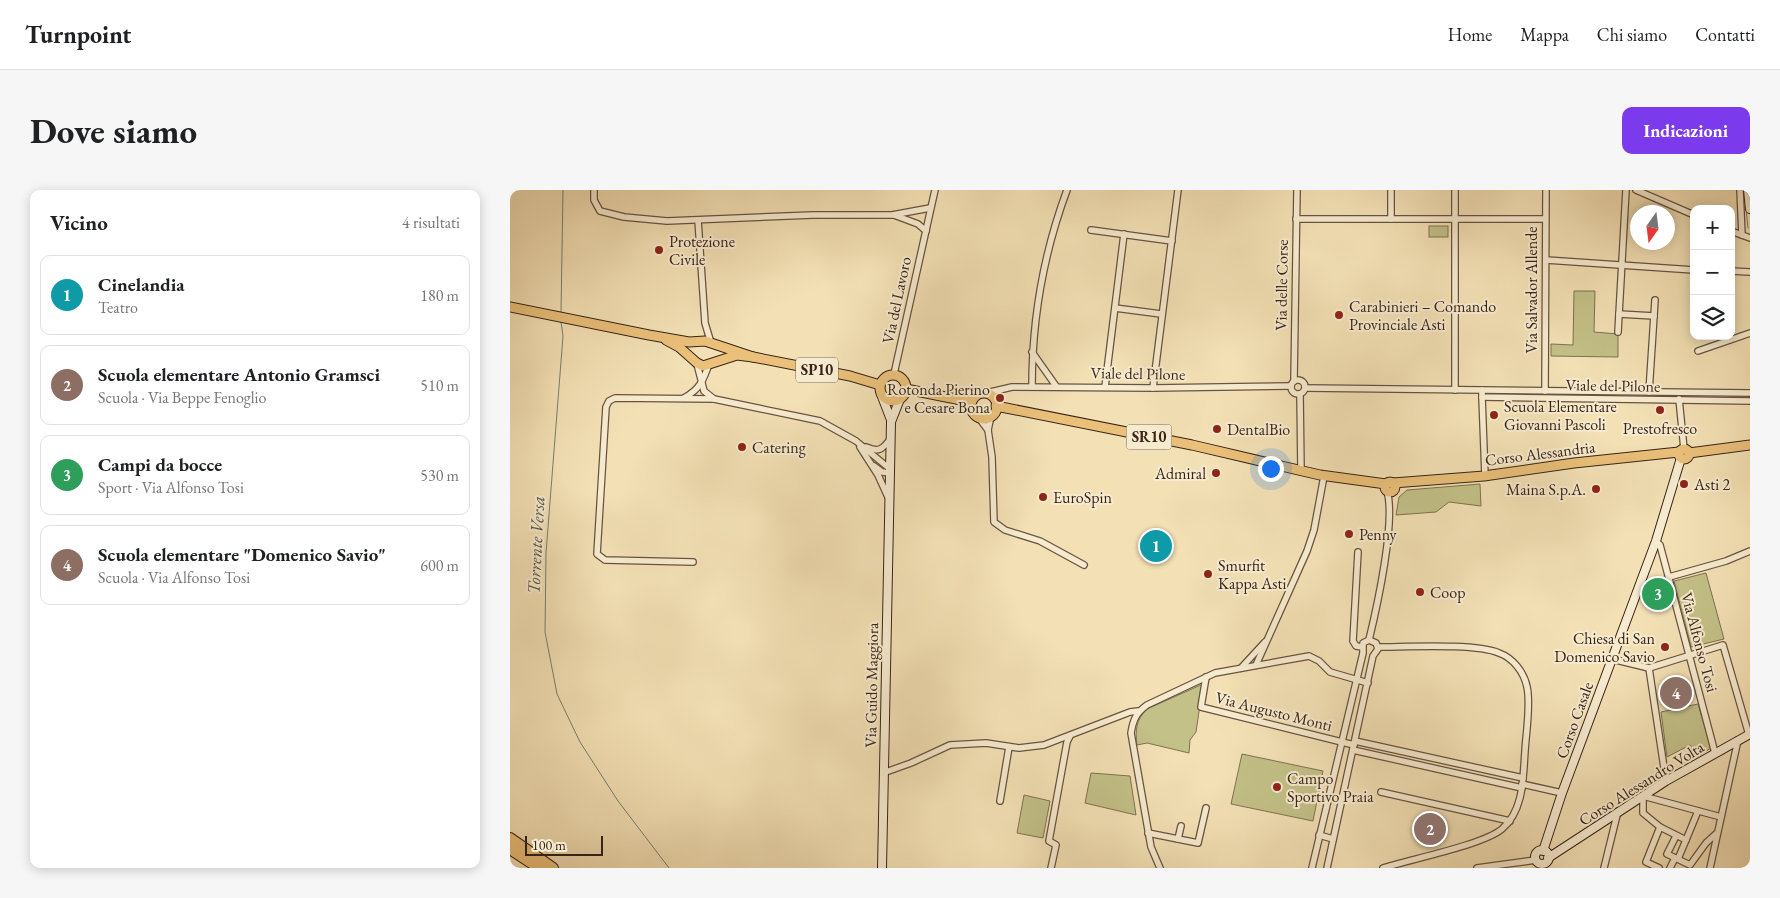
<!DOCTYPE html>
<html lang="it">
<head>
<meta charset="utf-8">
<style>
	:root { --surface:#fff; --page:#f6f6f6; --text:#202124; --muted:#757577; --line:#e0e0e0; --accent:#7c3aed }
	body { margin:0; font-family:"EB Garamond",serif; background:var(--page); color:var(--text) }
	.controls { position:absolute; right:15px; top:15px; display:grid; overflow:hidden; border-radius:10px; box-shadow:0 2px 12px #0003 }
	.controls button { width:45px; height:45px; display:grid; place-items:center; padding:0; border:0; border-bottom:1px solid var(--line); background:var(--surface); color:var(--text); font:25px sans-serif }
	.compass { position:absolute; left:1120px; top:15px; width:45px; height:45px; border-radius:50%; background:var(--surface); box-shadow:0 2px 12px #0003; rotate:194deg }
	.scale { position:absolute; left:15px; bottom:12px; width:78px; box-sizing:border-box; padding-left:5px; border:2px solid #392418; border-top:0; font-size:14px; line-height:18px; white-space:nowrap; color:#392418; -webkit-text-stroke:4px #f7ebcf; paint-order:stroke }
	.you { position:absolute; left:760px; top:278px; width:18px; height:18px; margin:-12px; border:4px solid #fff; border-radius:50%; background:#1a73e8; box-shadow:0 0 0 8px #1a73e833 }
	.badge { display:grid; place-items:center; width:32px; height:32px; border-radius:50%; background:var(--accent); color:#fff; font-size:16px; font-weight:700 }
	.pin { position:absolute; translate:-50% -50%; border:2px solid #fff; box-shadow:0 1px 5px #0006 }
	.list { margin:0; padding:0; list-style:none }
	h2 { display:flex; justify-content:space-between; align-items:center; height:65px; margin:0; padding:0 20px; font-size:21px }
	h2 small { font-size:16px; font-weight:400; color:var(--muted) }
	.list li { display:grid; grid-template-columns:32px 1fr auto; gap:15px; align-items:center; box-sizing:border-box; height:80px; margin:0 10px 10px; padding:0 10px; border:1px solid var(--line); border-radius:10px }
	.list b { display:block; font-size:19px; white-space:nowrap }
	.list p { margin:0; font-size:16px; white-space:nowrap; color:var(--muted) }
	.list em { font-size:16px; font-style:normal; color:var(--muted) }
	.icon { flex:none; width:28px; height:28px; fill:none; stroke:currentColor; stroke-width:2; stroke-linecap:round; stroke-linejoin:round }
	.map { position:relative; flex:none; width:1240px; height:678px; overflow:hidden; border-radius:10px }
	header { display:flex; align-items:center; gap:30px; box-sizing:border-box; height:70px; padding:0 25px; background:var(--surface); border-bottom:1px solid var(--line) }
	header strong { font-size:24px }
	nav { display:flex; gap:28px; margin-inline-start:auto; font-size:18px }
	.intro { display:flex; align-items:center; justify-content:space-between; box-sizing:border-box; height:120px; padding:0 30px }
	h1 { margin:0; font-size:35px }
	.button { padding:12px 22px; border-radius:10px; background:var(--accent); color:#fff; font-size:18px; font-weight:700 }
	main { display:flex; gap:30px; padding:0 30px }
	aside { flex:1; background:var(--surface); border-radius:10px; box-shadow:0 2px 12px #0003 }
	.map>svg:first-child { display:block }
	.green { fill:#c3c088; stroke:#7e7250 }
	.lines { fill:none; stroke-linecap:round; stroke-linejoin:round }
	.stream { stroke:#75806e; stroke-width:1 }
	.street-casing { stroke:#68533f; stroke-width:8 }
	.secondary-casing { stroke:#392418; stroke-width:10 }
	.primary-casing { stroke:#392418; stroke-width:11 }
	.highway-casing { stroke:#392418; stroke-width:12 }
	.street { stroke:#f7ebcf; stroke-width:5.5 }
	.secondary { stroke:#f7ebcf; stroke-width:8 }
	.primary { stroke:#eac07a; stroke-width:9 }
	.highway { stroke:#eac07a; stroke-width:10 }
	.poi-dot { fill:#8f2418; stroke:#f7ebcf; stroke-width:2 }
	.labels { text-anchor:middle; stroke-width:4; stroke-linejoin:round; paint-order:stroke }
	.shield { fill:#f7ebcf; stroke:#72604f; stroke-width:1 }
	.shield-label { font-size:15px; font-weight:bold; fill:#392418 }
	.poi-label { font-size:16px; fill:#392418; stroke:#f7ebcf; text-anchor:start }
	.street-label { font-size:16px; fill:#392418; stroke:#f7ebcf }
	.water-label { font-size:18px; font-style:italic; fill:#575243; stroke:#f7ebcf }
</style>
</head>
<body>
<header>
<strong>Turnpoint</strong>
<nav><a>Home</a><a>Mappa</a><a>Chi siamo</a><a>Contatti</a></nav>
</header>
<div class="intro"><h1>Dove siamo</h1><a class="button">Indicazioni</a></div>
<main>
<aside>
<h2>Vicino<small>4 risultati</small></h2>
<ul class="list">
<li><span class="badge" style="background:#0f9aa8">1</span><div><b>Cinelandia</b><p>Teatro</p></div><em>180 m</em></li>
<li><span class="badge" style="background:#8d6e63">2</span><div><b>Scuola elementare Antonio Gramsci</b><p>Scuola · Via Beppe Fenoglio</p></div><em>510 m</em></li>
<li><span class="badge" style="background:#2e9e5b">3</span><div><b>Campi da bocce</b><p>Sport · Via Alfonso Tosi</p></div><em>530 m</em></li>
<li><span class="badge" style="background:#8d6e63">4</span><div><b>Scuola elementare &quot;Domenico Savio&quot;</b><p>Scuola · Via Alfonso Tosi</p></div><em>600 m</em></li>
</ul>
</aside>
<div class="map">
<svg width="1240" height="678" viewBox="0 0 1240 678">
	<rect width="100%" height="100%" fill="#f3e0b5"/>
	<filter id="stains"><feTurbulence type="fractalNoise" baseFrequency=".004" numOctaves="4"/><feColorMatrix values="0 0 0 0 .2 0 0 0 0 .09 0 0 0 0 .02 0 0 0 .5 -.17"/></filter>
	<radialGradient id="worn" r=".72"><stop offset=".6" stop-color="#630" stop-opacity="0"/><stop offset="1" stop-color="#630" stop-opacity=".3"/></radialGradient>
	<g class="green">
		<rect x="919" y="36" width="19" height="11"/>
		<path d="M1064,101H1085L1084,142L1108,144V167L1041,166V154L1063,155Z"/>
		<path d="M970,294L971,316L939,312L926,322L886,325L889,307L897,300Z"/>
		<path d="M1196,383L1214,449L1181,457L1164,391Z"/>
		<path d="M1156,391L1162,412L1138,417L1136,396Z"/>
		<path d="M693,494L686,542L680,550L679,563L637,553L627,555C625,540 626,530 637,519Z"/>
		<path d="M1188,514L1201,558L1187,567L1180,555L1157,567L1151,522Z"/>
		<path d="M732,564L813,581L803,631L721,614Z"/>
		<path d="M581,583L620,586L626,625L575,613Z"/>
		<path d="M514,605L540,611L533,648L507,643Z"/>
	</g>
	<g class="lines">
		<g class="stream">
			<path d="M1234,0L1238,38"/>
			<path d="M51,123L53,0"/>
			<path d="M51,132L53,146L36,363L35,442L47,504L70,552L108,611L159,678"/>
		</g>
		<g class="street-casing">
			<g id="street">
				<path d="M84,0V10L90,21L114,27L157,31L303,25H382L420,18"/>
				<path d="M1126,0L1184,25"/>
				<path d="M1230,0L1232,45"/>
				<path d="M384,25L408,34L416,41"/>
				<path d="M786,29H1035"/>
				<path d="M881,29V0"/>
				<path d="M188,30L195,133L201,153"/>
				<path d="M581,40L662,51"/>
				<path d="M1221,41L1240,48"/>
				<path d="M1036,70L1184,80"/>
				<path d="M1221,81L1240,82"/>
				<path d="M605,118L651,124"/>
				<path d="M1109,124L1144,126"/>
				<path d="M1108,142L1116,0"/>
				<path d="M1188,161L1240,143"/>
				<path d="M522,162L546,196"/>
				<path d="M187,174L194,201L204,209L310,231L346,251L380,279"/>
				<path d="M384,184L425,0"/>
				<circle cx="788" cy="197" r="7"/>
				<path d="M784,191L787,0"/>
				<path d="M522,197C522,131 534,62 557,0"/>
				<path d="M595,197L614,44"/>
				<path d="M643,198L668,0"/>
				<path d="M795,198L1240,203"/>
				<path d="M945,200V0"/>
				<path d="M972,200V207L1240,211"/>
				<path d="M1035,201L1036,0"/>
				<path d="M1139,202L1145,110"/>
				<path d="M476,203L502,197L643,198L781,196"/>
				<path d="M790,204L791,281"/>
				<path d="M972,207L975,286"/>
				<path d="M174,208C190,199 193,191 199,174"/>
				<path d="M1169,209L1174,259"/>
				<path d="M481,226L478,240L482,267L484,332L495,340L530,351L574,375"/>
				<path d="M469,228L478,240"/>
				<path d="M350,257L368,285L378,307"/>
				<path d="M356,257C369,263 373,259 381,248"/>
				<path d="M364,276L372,282L380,283"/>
				<path d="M1146,351L1150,355L1205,563"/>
				<path d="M848,362L843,451L846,456L852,457"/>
				<path d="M183,372L95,370L87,364L96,217L99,211L105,208L204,209"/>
				<path d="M1159,387L1216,371L1240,361"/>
				<path d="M868,457C896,457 966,453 989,463C1003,468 1014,482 1017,497C1021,514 1016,543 1015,561C1013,588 1014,620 992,639C973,655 901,669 873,678"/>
				<path d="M1102,469L1139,478L1213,455L1239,545"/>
				<path d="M746,475L797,361L804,340L814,286"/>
				<path d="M731,478L755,452"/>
				<path d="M1139,478L1156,591"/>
				<path d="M696,487L691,517L844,555"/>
				<path d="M845,551L1013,588"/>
				<path d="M843,560L1012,598"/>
				<path d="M373,583L401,573L440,555L476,553L509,558L534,555L620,522L628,521"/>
				<path d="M1012,594L1052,603"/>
				<path d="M871,602L1000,631"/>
				<path d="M490,611L499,557"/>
				<path d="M638,643L688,653L696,618"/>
				<path d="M809,645L823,649"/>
				<path d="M1166,646L1157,664L1180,675L1196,653L1207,643"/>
				<path d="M668,649L671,636"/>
				<path d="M1176,650L1188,621"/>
				<path d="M1168,669L1176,650L1150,637L1133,623V606L1211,627"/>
				<path d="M541,678L546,655L539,651L557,552L560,546"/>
				<path d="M650,678L641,657L621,543C623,530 626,523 637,515L705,483L799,466L809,471L820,482L858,493"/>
				<path d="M802,678L853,463V453L859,450C867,417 886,331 877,301"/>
				<path d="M817,678L863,466L868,459L866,453L859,450"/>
				<path d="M967,678L1026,670"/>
				<path d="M1094,678L1107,625"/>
				<path d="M1149,678L1136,672L1150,637"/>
				<path d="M1160,678L1165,668"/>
				<path d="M1200,678L1228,550"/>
			</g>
		</g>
		<g class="secondary-casing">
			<g id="secondary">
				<path d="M1238,0L1240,19"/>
				<path d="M371,204L381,230"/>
				<circle cx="1032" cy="667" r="7"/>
				<path d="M1033,661L1052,603L1146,351L1171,268"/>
				<path d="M1038,668L1156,591L1240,544"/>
				<path d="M372,678L381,232L390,209"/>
			</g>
		</g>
		<g class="primary-casing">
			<g id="primary">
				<path d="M0,117L139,145L179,152L195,151L243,167"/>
				<path d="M156,150L169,157L187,173L193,176L227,165L243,167L340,186L370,195"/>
				<circle cx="383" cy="198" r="13"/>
				<path d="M396,199L461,212"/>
				<circle cx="474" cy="216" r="13"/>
				<path d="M486,216L682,255L810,285L876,294"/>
				<circle cx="1174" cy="264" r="5"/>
				<path d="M1179,263L1240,255"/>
				<circle cx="880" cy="297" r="5"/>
				<path d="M883,293L974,286L1064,273L1169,262"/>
			</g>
		</g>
		<g class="highway-casing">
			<g id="highway">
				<path d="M0,648L43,678"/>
				<path d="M0,659L29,678"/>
			</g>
		</g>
		<use href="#street" class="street"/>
		<use href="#secondary" class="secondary"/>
		<use href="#primary" class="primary"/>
		<use href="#highway" class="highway"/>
	</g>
	<g class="poi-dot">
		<circle cx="149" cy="60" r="5"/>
		<circle cx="829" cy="125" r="5"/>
		<circle cx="490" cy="208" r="5"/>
		<circle cx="1150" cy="220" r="5"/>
		<circle cx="984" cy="225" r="5"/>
		<circle cx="707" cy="239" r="5"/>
		<circle cx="232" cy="257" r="5"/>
		<circle cx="706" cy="283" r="5"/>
		<circle cx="1174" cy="294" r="5"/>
		<circle cx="1086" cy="299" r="5"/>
		<circle cx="533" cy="307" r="5"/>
		<circle cx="839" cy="344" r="5"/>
		<circle cx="698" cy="384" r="5"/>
		<circle cx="910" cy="402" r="5"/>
		<circle cx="1155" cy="457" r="5"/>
		<circle cx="767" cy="597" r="5"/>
	</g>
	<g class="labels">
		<g class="shield">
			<rect x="286" y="167.5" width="42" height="25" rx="4"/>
			<rect x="616.5" y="234.5" width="45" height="25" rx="4"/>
		</g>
		<g class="shield-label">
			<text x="307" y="185">SP10</text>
			<text x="639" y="252">SR10</text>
		</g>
		<g class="poi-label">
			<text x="159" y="57">Protezione<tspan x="159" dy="18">Civile</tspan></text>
			<text x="839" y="122">Carabinieri – Comando<tspan x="839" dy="18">Provinciale Asti</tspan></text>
			<text x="480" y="205" text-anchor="end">Rotonda Pierino<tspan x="480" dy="18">e Cesare Bona</tspan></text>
			<text x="994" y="222">Scuola Elementare<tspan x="994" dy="18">Giovanni Pascoli</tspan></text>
			<text x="1150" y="244" text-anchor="middle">Prestofresco</text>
			<text x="717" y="245">DentalBio</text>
			<text x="242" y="263">Catering</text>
			<text x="696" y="289" text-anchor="end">Admiral</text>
			<text x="1184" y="300">Asti 2</text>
			<text x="1076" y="305" text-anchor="end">Maina S.p.A.</text>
			<text x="543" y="313">EuroSpin</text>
			<text x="849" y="350">Penny</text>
			<text x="708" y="381">Smurfit<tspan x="708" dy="18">Kappa Asti</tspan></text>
			<text x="920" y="408">Coop</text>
			<text x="1145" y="454" text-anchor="end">Chiesa di San<tspan x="1145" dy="18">Domenico Savio</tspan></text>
			<text x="777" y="594">Campo<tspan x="777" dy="18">Sportivo Praia</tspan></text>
		</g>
		<g class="street-label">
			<text transform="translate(771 95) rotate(-89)" y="6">Via delle Corse</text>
			<text transform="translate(1021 100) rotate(-90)" y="6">Via Salvador Allende</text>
			<text transform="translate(386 110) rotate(-78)" y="6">Via del Lavoro</text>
			<text transform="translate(628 183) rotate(1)" y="6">Viale del Pilone</text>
			<text transform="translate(1103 195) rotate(1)" y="6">Viale del Pilone</text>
			<text transform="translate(1030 263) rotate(-7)" y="6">Corso Alessandria</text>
			<text transform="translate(1190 452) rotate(75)" y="6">Via Alfonso Tosi</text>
			<text transform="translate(361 495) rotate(-89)" y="6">Via Guido Maggiora</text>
			<text transform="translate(764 521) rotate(14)" y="6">Via Augusto Monti</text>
			<text transform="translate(1064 530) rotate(-70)" y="6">Corso Casale</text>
			<text transform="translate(1131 593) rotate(-32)" y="6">Corso Alessandro Volta</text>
		</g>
		<g class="water-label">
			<text transform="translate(26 355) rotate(-87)" y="6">Torrente Versa</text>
		</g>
	</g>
	<rect width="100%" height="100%" filter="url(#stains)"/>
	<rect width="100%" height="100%" fill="url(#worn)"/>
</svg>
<div class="controls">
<button>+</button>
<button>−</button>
<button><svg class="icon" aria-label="layers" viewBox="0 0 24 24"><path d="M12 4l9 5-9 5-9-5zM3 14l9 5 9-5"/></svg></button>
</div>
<svg class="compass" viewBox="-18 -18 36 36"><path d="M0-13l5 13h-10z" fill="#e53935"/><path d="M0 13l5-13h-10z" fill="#757577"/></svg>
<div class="scale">100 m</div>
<div class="you"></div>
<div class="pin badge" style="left:646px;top:356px;background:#0f9aa8">1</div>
<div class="pin badge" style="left:920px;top:639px;background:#8d6e63">2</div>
<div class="pin badge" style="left:1148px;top:404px;background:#2e9e5b">3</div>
<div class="pin badge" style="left:1166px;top:503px;background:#8d6e63">4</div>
</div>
</main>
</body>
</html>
